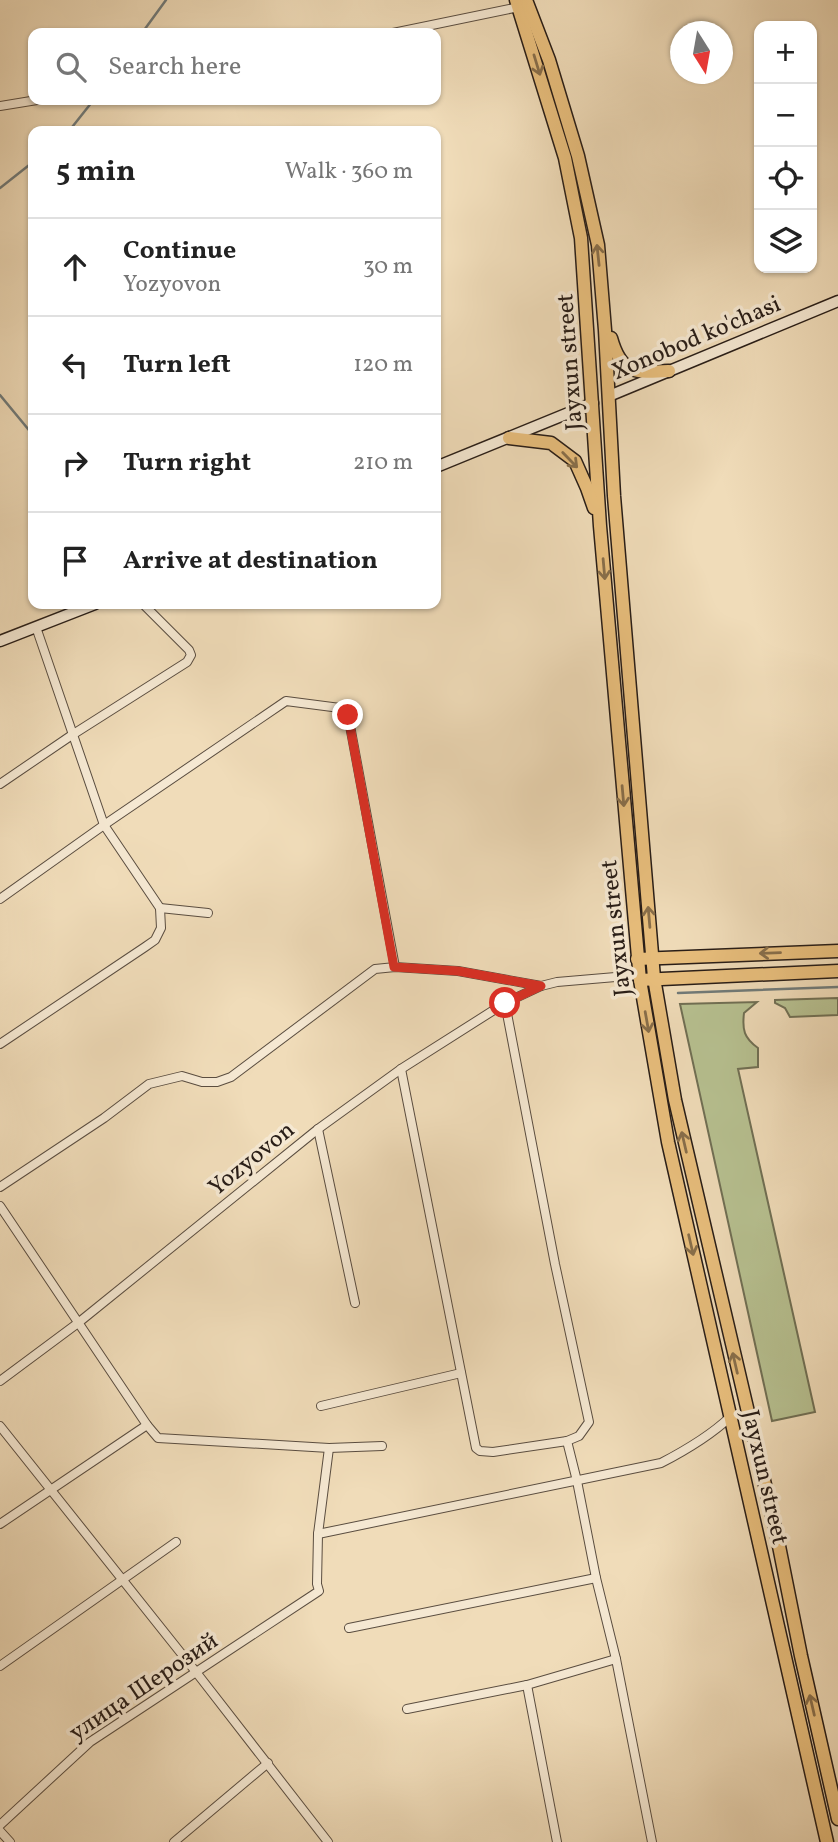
<!DOCTYPE html>
<html lang="en">
<head>
<meta charset="utf-8">
<style>
	:root { --surface:#fff; --page:#f2f2f2; --text:#222; --muted:#767676; --line:#e0e0e0 }
	body { margin:0; font-family:Vollkorn,serif; background:var(--page); color:var(--text) }
	.controls { position:absolute; right:21px; top:21px; display:grid; overflow:hidden; border-radius:14px; box-shadow:0 2px 5px #0004 }
	.controls button { width:63px; height:63px; display:grid; place-items:center; padding:0; border:0; border-bottom:2px solid var(--line); background:var(--surface); color:var(--text); font:35px sans-serif }
	.compass { position:absolute; left:670px; top:21px; width:63px; height:63px; border-radius:50%; background:var(--surface); box-shadow:0 2px 5px #0004; rotate:169deg }
	.stop { position:absolute; width:21px; height:21px; margin:-16px; border:5px solid #d93025; border-radius:50%; background:#fff }
	.stop.end { background:#d93025; border-color:#fff; box-shadow:0 2px 7px #0008 }
	.list { margin:0; padding:0; list-style:none }
	h2 { display:flex; justify-content:space-between; align-items:center; height:91px; margin:0; padding:0 28px; font-size:30px }
	h2 small { font-size:23px; font-weight:400; color:var(--muted) }
	.list li { display:grid; grid-template-columns:46px 1fr auto; gap:21px; align-items:center; box-sizing:border-box; height:98px; padding:0 28px; border-top:2px solid var(--line) }
	.list b { display:block; font-size:26px; white-space:nowrap }
	.list p { margin:0; font-size:23px; white-space:nowrap; color:var(--muted) }
	.list em { font-size:23px; font-style:normal; color:var(--muted) }
	.icon { flex:none; width:38px; height:38px; fill:none; stroke:currentColor; stroke-width:2; stroke-linecap:round; stroke-linejoin:round }
	.map { position:relative; flex:none; width:838px; height:1842px; overflow:hidden }
	.search { position:absolute; background:var(--surface); box-shadow:0 2px 5px #0004; left:28px; top:28px; width:413px; height:77px; display:flex; align-items:center; gap:18px; box-sizing:border-box; padding:0 24px; border-radius:14px; color:var(--muted); font-size:26px }
	.panel { position:absolute; background:var(--surface); box-shadow:0 2px 5px #0004; left:28px; top:126px; width:413px; height:483px; border-radius:14px }
	.map>svg:first-child { display:block }
	.green { fill:#b7c191; stroke:#706f54; stroke-width:2 }
	.lines { fill:none; stroke-linecap:round; stroke-linejoin:round }
	.stream { stroke:#707a79; stroke-width:2.5 }
	.minor-casing { stroke:#5a4d40; stroke-width:10 }
	.secondary-casing { stroke:#281d17; stroke-width:13 }
	.primary-casing { stroke:#281d17; stroke-width:15 }
	.trunk-casing { stroke:#281d17; stroke-width:15 }
	.minor { stroke:#f5e8d2; stroke-width:8 }
	.secondary { stroke:#f5e8d2; stroke-width:10 }
	.primary { stroke:#e8be7c; stroke-width:12 }
	.trunk { stroke:#e8be7c; stroke-width:12 }
	.oneway { stroke:#886e4a }
	.route { stroke:#d93025; stroke-width:9 }
	.labels { text-anchor:middle; stroke-width:7; stroke-linejoin:round; paint-order:stroke }
	.street-label { font-size:24px; fill:#281d17; stroke:#f5e8d2 }
</style>
</head>
<body>
<div class="map">
<svg width="838" height="1842" viewBox="0 0 838 1842">
	<rect width="100%" height="100%" fill="#f0dcb9"/>
	<filter id="stains"><feTurbulence type="fractalNoise" baseFrequency=".00286" numOctaves="4"/><feColorMatrix values="0 0 0 0 .2 0 0 0 0 .09 0 0 0 0 .02 0 0 0 .5 -.17"/></filter>
	<radialGradient id="worn" r=".72"><stop offset=".6" stop-color="#630" stop-opacity="0"/><stop offset="1" stop-color="#630" stop-opacity=".3"/></radialGradient>
	<g class="green">
		<path d="M838,998V1015L790,1017L785,1008L775,1003V1000Z"/>
		<path d="M757,1002L744,1013C742,1030 744,1038 758,1048V1067L738,1069L815,1412L772,1421L680,1004Z"/>
	</g>
	<g class="lines">
		<g class="stream">
			<path d="M142,33L166,0"/>
			<path d="M69,131L92,102"/>
			<path d="M0,188L33,162"/>
			<path d="M0,395L33,435"/>
			<path d="M678,993L838,987"/>
		</g>
		<g class="minor-casing">
			<g id="minor">
				<path d="M393,33L519,7"/>
				<path d="M0,106L37,100"/>
				<path d="M0,784L72,735L187,662L191,655L189,650L143,604"/>
				<path d="M0,899L104,825L286,701L340,708L348,715L395,967"/>
				<path d="M160,908L208,913"/>
				<path d="M0,1044L145,947L155,940L161,928L160,908L104,825L36,627"/>
				<path d="M401,1069L476,1448L480,1451L493,1452L567,1441L579,1436L589,1422L555,1264L505,1003"/>
				<path d="M318,1129L355,1303"/>
				<path d="M0,1187L104,1118L149,1084L182,1076L202,1082H217L231,1077L375,969L395,967L458,971L541,986L557,982L639,975"/>
				<path d="M0,1206L147,1425L158,1438L329,1448L382,1446"/>
				<path d="M0,1381L78,1323L318,1129L401,1069L505,1003L541,986"/>
				<path d="M321,1406L461,1373"/>
				<path d="M0,1426L196,1672L328,1842"/>
				<path d="M567,1441L577,1481L596,1578L616,1659L652,1842"/>
				<path d="M0,1524L147,1425"/>
				<path d="M318,1534L661,1463C686,1450 710,1436 730,1417"/>
				<path d="M349,1628L596,1578"/>
				<path d="M0,1666L176,1542"/>
				<path d="M527,1685L557,1842"/>
				<path d="M407,1709L527,1685L616,1659"/>
				<path d="M0,1825L90,1742L319,1591L317,1584L318,1534L329,1448"/>
				<path d="M0,1831L10,1842"/>
				<path d="M174,1842L268,1763"/>
			</g>
		</g>
		<g class="secondary-casing">
			<g id="secondary">
				<path d="M609,396L838,301"/>
				<path d="M436,467L593,403"/>
				<path d="M0,641L95,604"/>
			</g>
		</g>
		<g class="primary-casing">
			<g id="primary">
				<path d="M637,959L838,951"/>
				<path d="M640,980L838,971"/>
			</g>
		</g>
		<g class="trunk-casing">
			<g id="trunk">
				<path d="M516,0L565,158L581,238L600,526L640,980L668,1142L827,1842"/>
				<path d="M526,0L549,60L578,156L598,245L605,330L614,496L654,978L675,1100L777,1536L801,1656L838,1819"/>
				<path d="M611,338C621,374 635,373 669,371"/>
				<path d="M509,438L551,443L575,461L587,488L594,508"/>
			</g>
		</g>
		<use href="#minor" class="minor"/>
		<use href="#secondary" class="secondary"/>
		<use href="#primary" class="primary"/>
		<use href="#trunk" class="trunk"/>
	</g>
	<defs><path id="oneway-shaft" d="M-6 0H5M1.5-3L5.5 0L1.5 3" fill="none" stroke-width="1.6" stroke-linecap="round" stroke-linejoin="round" transform="scale(1.75)"/></defs>
	<g class="oneway">
		<use href="#oneway-shaft" transform="translate(537 65) rotate(73)"/>
		<use href="#oneway-shaft" transform="translate(598 255) rotate(-96)"/>
		<use href="#oneway-shaft" transform="translate(570 460) rotate(46)"/>
		<use href="#oneway-shaft" transform="translate(604 569) rotate(85)"/>
		<use href="#oneway-shaft" transform="translate(623 796) rotate(85)"/>
		<use href="#oneway-shaft" transform="translate(649 917) rotate(-95)"/>
		<use href="#oneway-shaft" transform="translate(770 953) rotate(178)"/>
		<use href="#oneway-shaft" transform="translate(647 1022) rotate(80)"/>
		<use href="#oneway-shaft" transform="translate(684 1142) rotate(-103)"/>
		<use href="#oneway-shaft" transform="translate(691 1245) rotate(77)"/>
		<use href="#oneway-shaft" transform="translate(735 1363) rotate(-103)"/>
		<use href="#oneway-shaft" transform="translate(812 1705) rotate(-103)"/>
	</g>
	<g class="lines">
		<path class="route" d="M348,715L394,967L458,971L541,986L505,1003"/>
	</g>
	<g class="labels">
		<g class="street-label">
			<text transform="translate(696 337) rotate(-23)" y="8">Xonobod ko'chasi</text>
			<text transform="translate(569 362) rotate(-94)" y="8">Jayxun street</text>
			<text transform="translate(615 928) rotate(-96)" y="8">Jayxun street</text>
			<text transform="translate(251 1158) rotate(-39)" y="8">Yozyovon</text>
			<text transform="translate(766 1477) rotate(77)" y="8">Jayxun street</text>
			<text transform="translate(143 1686) rotate(-34)" y="8">улица Шерозий</text>
		</g>
	</g>
	<rect width="100%" height="100%" filter="url(#stains)"/>
	<rect width="100%" height="100%" fill="url(#worn)"/>
</svg>
<div class="controls">
<button>+</button>
<button>−</button>
<button><svg class="icon" aria-label="locate" viewBox="0 0 24 24"><circle cx="12" cy="12" r="6"/><path d="M12 2v4M12 18v4M2 12h4M18 12h4"/></svg></button>
<button><svg class="icon" aria-label="layers" viewBox="0 0 24 24"><path d="M12 4l9 5-9 5-9-5zM3 14l9 5 9-5"/></svg></button>
</div>
<svg class="compass" viewBox="-18 -18 36 36"><path d="M0-13l5 13h-10z" fill="#e53935"/><path d="M0 13l5-13h-10z" fill="#767676"/></svg>
<div class="stop" style="left:505px;top:1003px"></div>
<div class="stop end" style="left:348px;top:715px"></div>
<div class="search"><svg class="icon" aria-label="search" viewBox="0 0 24 24"><circle cx="10" cy="10" r="6"/><path d="M15 15l6 6"/></svg>Search here</div>
<section class="panel">
<h2>5 min<small>Walk · 360 m</small></h2>
<ul class="list">
<li><svg class="icon" aria-label="ahead" viewBox="0 0 24 24"><path d="M12 20V5M6 11l6-6 6 6"/></svg><div><b>Continue</b><p>Yozyovon</p></div><em>30 m</em></li>
<li><svg class="icon" aria-label="left" viewBox="0 0 24 24"><path d="M17 20v-9H6M10 6l-5 5 5 5"/></svg><div><b>Turn left</b></div><em>120 m</em></li>
<li><svg class="icon" aria-label="right" viewBox="0 0 24 24"><path d="M7 20v-9h11M14 6l5 5-5 5"/></svg><div><b>Turn right</b></div><em>210 m</em></li>
<li><svg class="icon" aria-label="arrive" viewBox="0 0 24 24"><path d="M6 21V4h12l-3 4 3 4H6"/></svg><div><b>Arrive at destination</b></div></li>
</ul>
</section>
</div>
</body>
</html>
